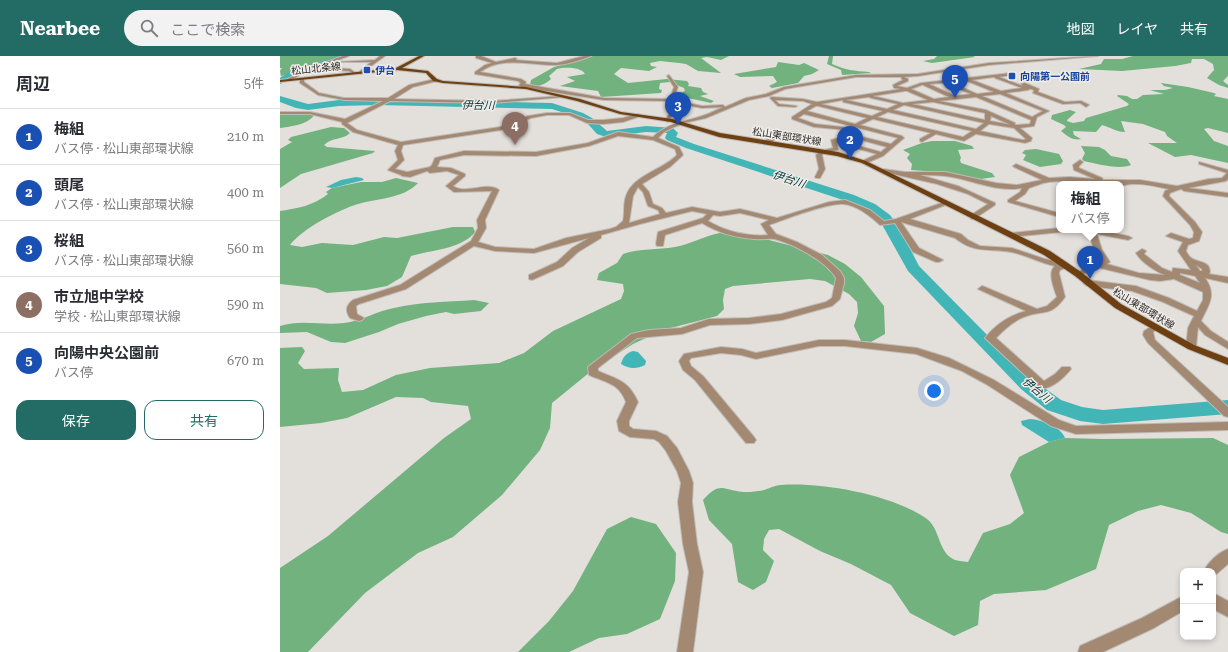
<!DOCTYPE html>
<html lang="ja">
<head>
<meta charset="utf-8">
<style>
	:root { --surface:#fff; --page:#f2f2f3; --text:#2b2b33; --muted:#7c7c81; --line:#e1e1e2; --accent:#226c65 }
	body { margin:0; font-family:"Roboto Serif","Noto Sans JP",serif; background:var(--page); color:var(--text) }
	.controls { position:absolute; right:12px; bottom:12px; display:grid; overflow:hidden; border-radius:8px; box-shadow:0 2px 6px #0003 }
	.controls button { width:36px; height:36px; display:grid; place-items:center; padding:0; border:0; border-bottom:1px solid var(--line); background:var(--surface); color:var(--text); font:20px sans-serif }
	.you { position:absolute; left:654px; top:335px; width:14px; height:14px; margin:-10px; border:3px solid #fff; border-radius:50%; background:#1a73e8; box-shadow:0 0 0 6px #1a73e833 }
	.badge { display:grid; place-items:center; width:26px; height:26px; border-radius:50%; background:var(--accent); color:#fff; font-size:13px; font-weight:700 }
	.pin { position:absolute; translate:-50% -33px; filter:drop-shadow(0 1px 2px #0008) }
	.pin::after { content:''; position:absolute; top:21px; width:14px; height:12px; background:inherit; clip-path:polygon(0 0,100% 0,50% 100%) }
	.popup { position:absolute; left:776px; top:125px; width:68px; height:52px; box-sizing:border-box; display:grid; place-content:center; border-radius:8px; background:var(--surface); filter:drop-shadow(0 1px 3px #0005); font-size:13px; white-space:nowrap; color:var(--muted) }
	.popup b { font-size:15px; color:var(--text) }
	.popup::after { content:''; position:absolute; left:50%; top:100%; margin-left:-8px; border:8px solid transparent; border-top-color:var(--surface) }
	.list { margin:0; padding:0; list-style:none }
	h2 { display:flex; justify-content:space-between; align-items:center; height:52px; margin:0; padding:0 16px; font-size:17px }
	h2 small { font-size:13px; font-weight:400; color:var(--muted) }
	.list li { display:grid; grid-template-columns:26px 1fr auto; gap:12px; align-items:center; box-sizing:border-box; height:56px; padding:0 16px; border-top:1px solid var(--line) }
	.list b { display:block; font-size:15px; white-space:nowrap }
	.list p { margin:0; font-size:13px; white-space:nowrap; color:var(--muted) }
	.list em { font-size:13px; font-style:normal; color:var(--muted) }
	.actions { display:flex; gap:8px; padding:12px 16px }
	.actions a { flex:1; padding:9px 0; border:1px solid var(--accent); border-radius:12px; text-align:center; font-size:14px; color:var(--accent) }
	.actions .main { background:var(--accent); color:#fff }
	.icon { flex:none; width:22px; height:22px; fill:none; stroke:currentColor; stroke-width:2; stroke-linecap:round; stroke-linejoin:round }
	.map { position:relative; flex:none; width:948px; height:596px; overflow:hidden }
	header { display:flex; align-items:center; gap:24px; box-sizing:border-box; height:56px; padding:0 20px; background:var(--accent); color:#fff }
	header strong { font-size:19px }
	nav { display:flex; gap:22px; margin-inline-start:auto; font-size:14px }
	.search { width:280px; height:36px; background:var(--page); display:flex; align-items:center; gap:10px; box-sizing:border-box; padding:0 14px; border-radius:22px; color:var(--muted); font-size:15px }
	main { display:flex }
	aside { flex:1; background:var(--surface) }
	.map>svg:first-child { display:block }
	.forest { fill:#71b27e }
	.water { fill:#42b5b7 }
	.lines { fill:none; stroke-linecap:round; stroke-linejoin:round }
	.river { fill:#42b5b7; fill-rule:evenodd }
	.minor-casing { stroke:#bfbbb8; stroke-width:2 }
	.major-casing { stroke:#bfbbb8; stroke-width:2 }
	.minor { fill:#a38972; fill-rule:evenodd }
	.major { fill:#6e4011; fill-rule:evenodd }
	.transit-dot { fill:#1a4fb4; stroke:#f0ece8; stroke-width:1.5 }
	.labels { text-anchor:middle; stroke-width:3; stroke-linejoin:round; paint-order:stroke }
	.far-street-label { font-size:10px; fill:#2d2c2a; stroke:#f0ece8 }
	.far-transit-label { font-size:10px; font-weight:bold; fill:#164399; stroke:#f0ece8; text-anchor:start }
	.far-water-label { font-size:11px; font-style:italic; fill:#003738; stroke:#f0ece8 }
</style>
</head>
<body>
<header>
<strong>Nearbee</strong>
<div class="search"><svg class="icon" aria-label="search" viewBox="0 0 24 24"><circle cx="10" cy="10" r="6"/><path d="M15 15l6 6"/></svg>ここで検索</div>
<nav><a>地図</a><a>レイヤ</a><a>共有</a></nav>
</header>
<main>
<aside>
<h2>周辺<small>5件</small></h2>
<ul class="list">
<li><span class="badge" style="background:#1a4fb4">1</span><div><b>梅組</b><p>バス停 · 松山東部環状線</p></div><em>210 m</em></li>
<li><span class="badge" style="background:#1a4fb4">2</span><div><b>頭尾</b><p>バス停 · 松山東部環状線</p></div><em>400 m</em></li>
<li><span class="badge" style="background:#1a4fb4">3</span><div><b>桜組</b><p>バス停 · 松山東部環状線</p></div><em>560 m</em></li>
<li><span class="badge" style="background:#8d6e63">4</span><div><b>市立旭中学校</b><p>学校 · 松山東部環状線</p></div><em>590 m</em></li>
<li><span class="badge" style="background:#1a4fb4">5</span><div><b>向陽中央公園前</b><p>バス停</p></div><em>670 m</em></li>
</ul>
<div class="actions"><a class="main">保存</a><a>共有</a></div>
</aside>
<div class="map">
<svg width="948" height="596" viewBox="0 0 948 596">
	<rect width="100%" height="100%" fill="#e3dfdb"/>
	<g class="forest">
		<path d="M0,0H59L36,10L1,20L0,15L2,12H0Z"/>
		<path d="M313,0H449L441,4L427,1L421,2L441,17L418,15L406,8L399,7L380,5L370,7L371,10L377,11L369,15L341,12L334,18L348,27L387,23L407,25L409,28L408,30L421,32L423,36L428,38L420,40L434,45L431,47L408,42L394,44L400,42V37L405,35L404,32L389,26L380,27L379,33L382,34L381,37L321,41L318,35L280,30L295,25L287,21L305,18C301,11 285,11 277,13L269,20L271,23C265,28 258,32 250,29L251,24L274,11Z"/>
		<path d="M549,0H553L552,8C566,14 574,15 589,16L591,17L562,19L561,14L547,8Z"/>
		<path d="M657,0H693L695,1L652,7L643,5L654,3Z"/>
		<path d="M853,0H948V20L943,25L948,29V32L939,29L927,22L934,14L933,8L924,3H912L911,7L895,10L842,15L799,13L821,8L824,3H842Z"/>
		<path d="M498,6L519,9L524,7L539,14L532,18L524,20L518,27L492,32L489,30L497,26L493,20L460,21L454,18L496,11Z"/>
		<path d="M881,27L908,31L934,37L936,38L934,40L948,43V77L928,72L924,73L934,85L948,90V107L911,99L895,101L868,87H897L887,80L885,76L863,68L841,65L845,76C836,76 830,71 822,69L816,76L793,75L794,79L801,83C793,85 787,80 781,75L786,71L784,69L771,63L772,59L790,54L796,56L787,64V65L793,67L804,65L806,62L847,50L849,48L837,40L838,39L847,40L852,43H857L863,39L884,38L870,34H885L893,32L884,30Z"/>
		<path d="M20,55L36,57C28,69 13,70 0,72V56Z"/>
		<path d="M51,71L64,72L70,77C63,84 52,81 44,89L47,91L95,95L93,97L21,118L0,132V93L12,86L8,84L11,81Z"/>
		<path d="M652,85H675L692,90L694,93H692L678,94L681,102L680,104L681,107L712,117L715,121L701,123L660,116L631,114L632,108L627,102L630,98L623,94L642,87Z"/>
		<path d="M801,90L819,91L825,94L831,100L847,103L851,109C839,114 817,108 804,105L802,103L805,97Z"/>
		<path d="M756,93L779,98L783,105L781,108L760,111L743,104L746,99L742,97L745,94Z"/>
		<path d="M116,122L138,127C123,143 98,142 78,148C58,154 22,173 10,189L22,191L42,187L73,189L104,181L117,182L173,171H193L195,176C182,193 151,194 131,200L122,221L107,230L86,234L47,237L36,232L0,228V155C18,152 33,150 48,138L46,136L52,132L81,126H102Z"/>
		<path d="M440,177L485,183L548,199L565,208L581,221L604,250L605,278L591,286L581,285L574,270L578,257L577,246L569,238L545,225L530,223L453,230L445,233L443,244L444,253L437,260L383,274L353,288L315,312L272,347L270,372L260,394L222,439L173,481L138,497L85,537L28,596H0V512L48,480L164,382L191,363L188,350L151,346L143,342L116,341L67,362L41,367L0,371V292L22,291L25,295L18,307L24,313L59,312L58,324L62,336L83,334L116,319L150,312L219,307L244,297L273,275L341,243L344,235L343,228L317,224L319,217L337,207L343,198C361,192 377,194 395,191C411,188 424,180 440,177Z"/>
		<path d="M194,244L209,247L201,255L174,258L166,256L146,260L118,268L99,276L65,287L51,286L27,276L0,277V270C21,263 43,270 64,267C81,265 97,255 114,252C140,246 167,246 194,244Z"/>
		<path d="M785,382L823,383L933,382L948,389V478L941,476L911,457L881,449L858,455L829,469L816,513L766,534L714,538L700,545L698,569L674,580L630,557L611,529L571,508L540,495L499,473L489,474L484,483L483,494L494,505L486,526L473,534L458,526L452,488L429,464L423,444C441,425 441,434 463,436C468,436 473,436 478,435C486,435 493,429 501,429C543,426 613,439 647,463C660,473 658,495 673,503C676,505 683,505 688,506L703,477L730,468L744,457L730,419L739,401L769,386Z"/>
		<path d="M351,461L376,468L396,497L395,525L380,563L347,578L319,582L289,596H238L269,565L293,535L327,473Z"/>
	</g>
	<g class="water">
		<path d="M76,121L82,122L84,124L52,132L46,131L61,124Z"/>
		<path d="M353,295L358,296L366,305L365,309C357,313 349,313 341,308C343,301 346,297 353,295Z"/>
		<path d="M750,363C762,364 780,370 785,382L769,386L742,369L741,365Z"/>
	</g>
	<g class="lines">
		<g class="river">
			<path d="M58,0H68L13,21L0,28V22L7,17Z"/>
			<path d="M0,40L28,48L59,44L98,43L272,47L303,57L312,62L327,75L366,70L393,72L398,77L396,81L414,88L574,139L595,148L610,159L619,171L639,210L717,289L755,325L781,344L802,351L823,354L948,344V358L823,368L800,365L767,354L741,333L628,215L600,165L587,154L566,145L406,92L387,84L385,82L387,77L366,76L326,81L317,78L308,68L297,61L272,53L98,49L59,50L28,54L16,52L0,46Z"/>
		</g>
		<g class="minor-casing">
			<g id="minor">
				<path d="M63,0H69L23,17L10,25L6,24L21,15Z"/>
				<path d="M100,0H105L80,18L79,16L91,6H56L95,4Z"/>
				<path d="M196,0H201L216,6L235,2L237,3L235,4L277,7L304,0H311C302,4 285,9 275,9C249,9 222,0 200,16L241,23L246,26L245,28L324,42L390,43L394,31L387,20L389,19L398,31L394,41L395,44L422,50L443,49L445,51L466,42L486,38L504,31L576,19L638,18L709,7L818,0L709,9L638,20L624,21L628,23V25L617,30L627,32L641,27L731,17L732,19L719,21L743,30L741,28L745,27L759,33L758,36L785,46L801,45L809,49L806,51L800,47L783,48L753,37L754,34L750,33L748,34L726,37L769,55L757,61L754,70L740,72L752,82L751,85L745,87L696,78L684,85L656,78L642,86L640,85V83L651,77L593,63L580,69L622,80L624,82L603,100L584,108L581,106L582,105L597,98L557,87L558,94L544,97L542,99L545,113L540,122H536L535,121L539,113L536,99L540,95L553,92L551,84L565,80L567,74L534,71L512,63V61L532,48L523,45L495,44L499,48L517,50L515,51L498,50L490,42L492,41L523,43L537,46L621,33L614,32L613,29L623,24L621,22L622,21H576L505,33L489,40L469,44L426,62L400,68L384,76L378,82L399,91L403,99L390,111L362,128L369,136L373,148L382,152L386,157L412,151L440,156L460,153L497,162L549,146L565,144L590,154L604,165L616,163L664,146H668V148L630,163L681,178L688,184L700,190L732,192L765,203L788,207V211L780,214L779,217L785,241C770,262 764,253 744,261C733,265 724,274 716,282L764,325L775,318L782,311H790L791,313C785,321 770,335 759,332L705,282C715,269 730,259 746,255L698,233L702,230L705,231L757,253L767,250L777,241C774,232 767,216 775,210C760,207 746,199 731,196C709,192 695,198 675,182L621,166L639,192L663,204L659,206H656L633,196L615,167L600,169C590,160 577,149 563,148C546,147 506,163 489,169L496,178L517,186L542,199L560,215L564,222V227L560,243L552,250L502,264L469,268L430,269L402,278L357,282L318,312V315C338,324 348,324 358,346L349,365V370L353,373L376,375L387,380L397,392L409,415L413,427L412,446L417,488L423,516L413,596H397L409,516L403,488L398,446L401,427L397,415L386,395L379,386L374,383L350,381L339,375L337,365L346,346C339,327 327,327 309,319L308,311L351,278L369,274L401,272L429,263L469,262L501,258L546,246L552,242L556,222C546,205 512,187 494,183C488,182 481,184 475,183C457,182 438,177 422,167L385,179L383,190H377L376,188L378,176L423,162L427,158L412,155L360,168L321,179V182L298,196L283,210L252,224L249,223V219L277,206L292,192L309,182L254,197L215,195L194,190L126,233L79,248L76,250L77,258L84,262L82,264L79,265L70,262C65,255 66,249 73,244L120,229L191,185L198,172L197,164L212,135L174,136L166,130L179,119L167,115L150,117L147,115L130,121L122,120L121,119L108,114L118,104L115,95L118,89L73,76L62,68V66L30,58H0V56H30L65,63L103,45L64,44L38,39L20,27V22H24V26L39,37L64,42H108L129,29L155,23L157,25L133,31L114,43L212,45L282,40L284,41L212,47L110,45L67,67L77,74L121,86L220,71L248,60L267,57H290L308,64H323L343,62L358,58L361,60L343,66L323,68L307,67L289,59H267L251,62L221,74L123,89L121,95L124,104L115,113L127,116L150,111L152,109L155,102L184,95L256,96L308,87L338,76L373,81C387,67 404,66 422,60C429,58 436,54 443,51L422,52L395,47L396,54L388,66L385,64L392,54L390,45L324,44L241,31L239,29L241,27L238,25L195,18V16L205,9L212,7L196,2ZM714,21L715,22L742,32L721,35L692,24ZM687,24V25L714,36L697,38L670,26ZM664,27L691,38L675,40L649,28ZM642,29H643L669,41L654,43L631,33ZM625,35H627L648,44L623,47L593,40ZM720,38L763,55L752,61L702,40ZM589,41L591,42L618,48L607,53L566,44ZM696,41L751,64L750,68L735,69V67L706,54L659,45ZM563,44V46L603,55L592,60L541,48ZM653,46L705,57V64L632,48ZM624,49L704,67L696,73L613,54ZM536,50H538L587,62L575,68L527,55ZM608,56L692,75L683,81L597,61ZM524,58L618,82L611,88L571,78L572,72L535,68L518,62ZM711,60L731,69H732L710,65ZM709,68L734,72L746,83L743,84L700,75ZM338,80L373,84L395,93L397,99C383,114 353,119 346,140C343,148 345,157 343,165L336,171L330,173L286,182L254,193L215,191L198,186L206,172L205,164L219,134C207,125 186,139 173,130L185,120V118L171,112L157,111L160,104L184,99L256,100L309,90ZM570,81L607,91L601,96L560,85ZM358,131L363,136L368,150L378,154L380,158L349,167L353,140ZM460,157L489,164L481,168L488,179C468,181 445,175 428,165L433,159L440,160Z"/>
				<path d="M54,10L55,12L70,13L76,17L74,18L69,15L51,14Z"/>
				<path d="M498,75L518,77L521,79L518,81L499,79L493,85L483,88L480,86L489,83Z"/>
				<path d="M800,104L803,106L799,110V112L822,122L823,124H860L897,130L929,123L942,122L947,117L919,108V106L948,114V123L946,125L908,132L948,137V141L904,135L901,133L890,137L889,140L915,166L922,176L919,185L908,189L906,195C907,197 908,199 910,201C916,207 930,204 930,216L929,218L948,221V227L925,222C937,239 929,248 921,265L931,275L948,286V293L925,279L918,271L916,291L914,293H908L906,291L908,272L914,260L883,246L852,235L807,230L803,227L807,224L856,230L889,242L917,255L923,244V236L894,223L880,225L870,224L820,212L798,220L794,218L821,205L814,194L808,174H818L848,180L852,182L848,184L817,178L822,194L830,206L827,208L859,217L885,219C875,215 862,207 856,197L862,193L866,195L864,198L882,212L892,216L893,212L911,214L898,195L903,186L886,180L891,177L909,183L913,182L914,176L910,169L883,140L885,135L889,133C873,130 856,125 841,130V128C818,128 793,123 769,126C761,127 756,130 749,132L745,138L735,145L779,157V161L728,146V144L740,136L742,132C718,137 690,123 665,120C657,119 648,119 640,119L678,130L715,147V149L694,163H691V159L708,148L688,138L657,128L600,115L603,113L625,116H665L716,127L737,129L762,124L734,111L733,110L736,108L769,122L790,121L815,123L794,114L793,109ZM916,209L922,213V215H920ZM900,217L915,220L920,227L900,219Z"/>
				<path d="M779,172V174H783L782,176L731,181L727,179L731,177Z"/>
				<path d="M875,268L880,271L873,276L875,284L948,351V361L944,360L868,287L863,279L864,275Z"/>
				<path d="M539,284H565L637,292L669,302L714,324L779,364L796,370L948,366V374L796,378L771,370L706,328L682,315L636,298L565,290H539L476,303L461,299L441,297L411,302L409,305L411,310L423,320L474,381L476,384L474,387H466L415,324L403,314L399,305L404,298L441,291L462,293L476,297Z"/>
				<path d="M948,493V508L933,521V515H924C928,506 939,496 948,493Z"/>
				<path d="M933,537L948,545V561L933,553Z"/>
				<path d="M903,540V555L874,572L823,596H798L800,590L862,562Z"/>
			</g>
		</g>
		<g class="major-casing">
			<path id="major" d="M139,0H144L122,12L148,15L157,23L163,25L246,31L300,43L341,56L392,63L440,77L558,96L586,105L770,195L801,216L841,248L914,289L948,302V309L908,293L835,252L795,220L764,199L582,107L557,100L439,81L391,66L340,58L297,45L246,33L163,27L153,25L146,17L117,14L0,26V24L116,12Z"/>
		</g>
		<use href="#minor" class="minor"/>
		<use href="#major" class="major"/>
	</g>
	<g class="transit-dot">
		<rect x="83" y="10" width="8" height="8" rx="2"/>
		<rect x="728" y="16" width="8" height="8" rx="2"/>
	</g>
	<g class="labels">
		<g class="far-street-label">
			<text transform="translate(36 12) rotate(-6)" y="4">松山北条線</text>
			<text transform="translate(507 80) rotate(9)" y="4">松山東部環状線</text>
			<text transform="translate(864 252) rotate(31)" y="4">松山東部環状線</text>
		</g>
		<g class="far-transit-label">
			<text x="95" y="18">伊台</text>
			<text x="740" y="24">向陽第一公園前</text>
		</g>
		<g class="far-water-label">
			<text transform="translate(198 49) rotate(1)" y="4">伊台川</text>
			<text transform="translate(509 123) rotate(19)" y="4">伊台川</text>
			<text transform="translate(757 334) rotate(40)" y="4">伊台川</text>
		</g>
	</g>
</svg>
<div class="controls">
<button>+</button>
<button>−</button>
</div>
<div class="you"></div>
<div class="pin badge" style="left:810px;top:223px;background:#1a4fb4">1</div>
<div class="popup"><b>梅組</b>バス停</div>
<div class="pin badge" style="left:570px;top:103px;background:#1a4fb4">2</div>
<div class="pin badge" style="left:398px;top:69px;background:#1a4fb4">3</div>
<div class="pin badge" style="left:235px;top:89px;background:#8d6e63">4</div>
<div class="pin badge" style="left:675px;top:42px;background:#1a4fb4">5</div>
</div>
</main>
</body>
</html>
